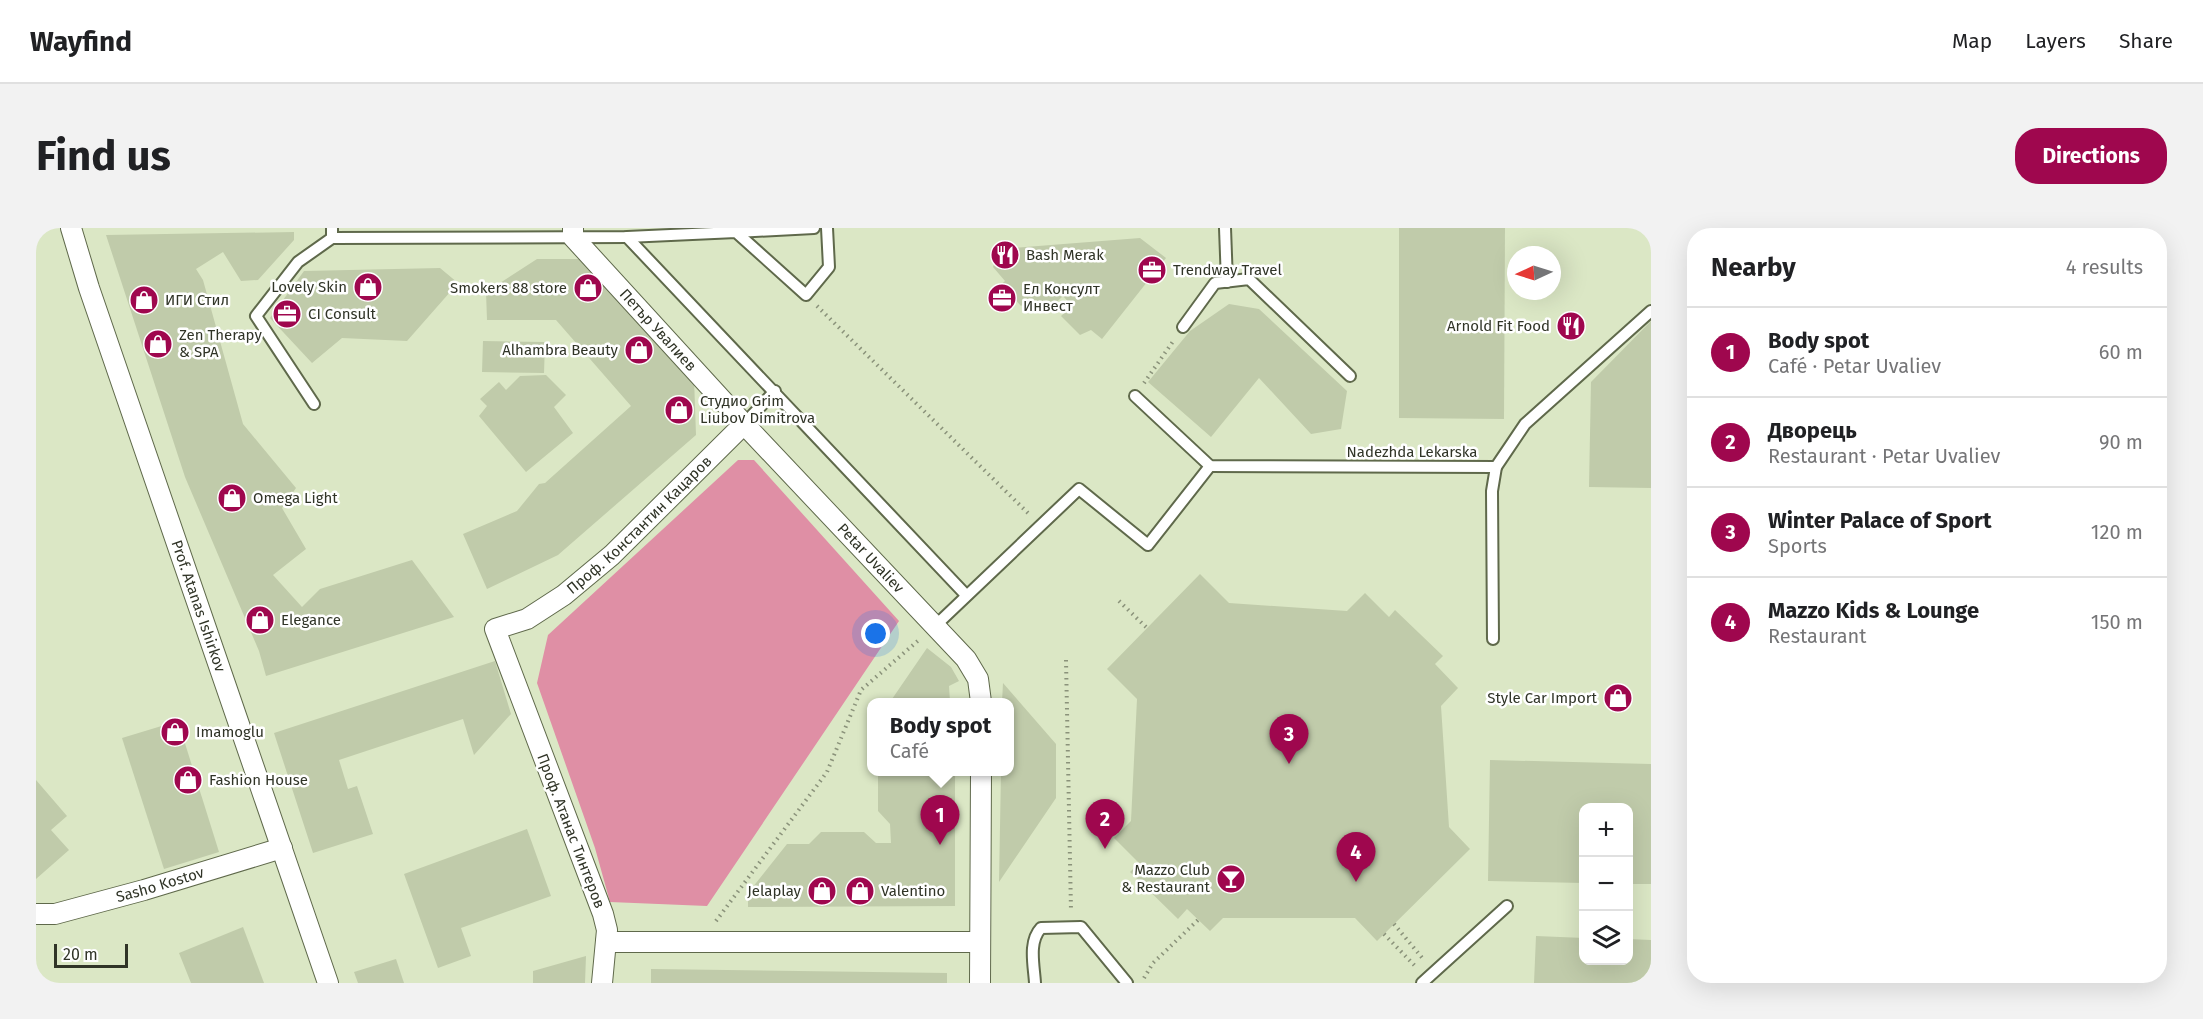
<!DOCTYPE html>
<html lang="en">
<head>
<meta charset="utf-8">
<style>
	:root { --surface:#fff; --page:#f2f2f2; --text:#202124; --muted:#757577; --line:#e0e0e0; --accent:#9f074e }
	body { margin:0; font-family:"Fira Sans",sans-serif; background:var(--page); color:var(--text) }
	.controls { position:absolute; right:18px; bottom:18px; display:grid; overflow:hidden; border-radius:12px; box-shadow:0 6px 24px #0002 }
	.controls button { width:54px; height:54px; display:grid; place-items:center; padding:0; border:0; border-bottom:2px solid var(--line); background:var(--surface); color:var(--text); font:30px sans-serif }
	.compass { position:absolute; left:1471px; top:18px; width:54px; height:54px; border-radius:50%; background:var(--surface); box-shadow:0 6px 24px #0002; rotate:266deg }
	.scale { position:absolute; left:18px; bottom:15px; width:74px; box-sizing:border-box; padding-left:6px; border:3px solid #303427; border-top:0; font-size:16px; line-height:21px; white-space:nowrap; color:#303427; -webkit-text-stroke:4px #fff; paint-order:stroke }
	.you { position:absolute; left:840px; top:406px; width:21px; height:21px; margin:-15px; border:4px solid #fff; border-radius:50%; background:#1a73e8; box-shadow:0 0 0 9px #1a73e833 }
	.badge { display:grid; place-items:center; width:39px; height:39px; border-radius:50%; background:var(--accent); color:#fff; font-size:20px; font-weight:700 }
	.pin { position:absolute; translate:-50% -50px; filter:drop-shadow(0 2px 3px #0008) }
	.pin::after { content:''; position:absolute; top:32px; width:21px; height:18px; background:inherit; clip-path:polygon(0 0,100% 0,50% 100%) }
	.popup { position:absolute; left:831px; top:470px; width:147px; height:78px; box-sizing:border-box; display:grid; place-content:center; border-radius:12px; background:var(--surface); filter:drop-shadow(0 2px 4px #0005); font-size:20px; white-space:nowrap; color:var(--muted) }
	.popup b { font-size:22px; color:var(--text) }
	.popup::after { content:''; position:absolute; left:50%; top:100%; margin-left:-12px; border:12px solid transparent; border-top-color:var(--surface) }
	.list { margin:0; padding:0; list-style:none }
	h2 { display:flex; justify-content:space-between; align-items:center; height:78px; margin:0; padding:0 24px; font-size:26px }
	h2 small { font-size:20px; font-weight:400; color:var(--muted) }
	.list li { display:grid; grid-template-columns:39px 1fr auto; gap:18px; align-items:center; box-sizing:border-box; height:90px; padding:0 24px; border-top:2px solid var(--line) }
	.list b { display:block; font-size:22px; white-space:nowrap }
	.list p { margin:0; font-size:20px; white-space:nowrap; color:var(--muted) }
	.list em { font-size:20px; font-style:normal; color:var(--muted) }
	.icon { flex:none; width:33px; height:33px; fill:none; stroke:currentColor; stroke-width:2; stroke-linecap:round; stroke-linejoin:round }
	.map { position:relative; flex:none; width:1615px; height:755px; overflow:hidden; border-radius:24px }
	header { display:flex; align-items:center; gap:36px; box-sizing:border-box; height:84px; padding:0 30px; background:var(--surface); border-bottom:2px solid var(--line) }
	header strong { font-size:28px }
	nav { display:flex; gap:33px; margin-inline-start:auto; font-size:21px }
	.intro { display:flex; align-items:center; justify-content:space-between; box-sizing:border-box; height:144px; padding:0 36px }
	h1 { margin:0; font-size:42px }
	.button { padding:15px 27px; border-radius:24px; background:var(--accent); color:#fff; font-size:21px; font-weight:700 }
	main { display:flex; gap:36px; padding:0 36px }
	aside { flex:1; background:var(--surface); border-radius:24px; box-shadow:0 6px 24px #0002 }
	.map>svg:first-child { display:block }
	.forest { fill:#df8fa5 }
	.building { fill:#c0cbaa }
	.lines { fill:none; stroke-linecap:round; stroke-linejoin:round }
	.service-casing { stroke:#5f694b; stroke-width:14 }
	.minor-casing { stroke:#5f694b; stroke-width:22 }
	.path { stroke:#8a927a; stroke-width:4; stroke-dasharray:1.5 4.5; stroke-linecap:butt }
	.service { stroke:#fff; stroke-width:10 }
	.minor { stroke:#fff; stroke-width:20 }
	.labels { text-anchor:middle; stroke-width:5; stroke-linejoin:round; paint-order:stroke }
	.poi-label { font-size:15px; fill:#303427; stroke:#fff; text-anchor:start }
	.street-label { font-size:15px; fill:#303427; stroke:#fff }
</style>
</head>
<body>
<header>
<strong>Wayfind</strong>
<nav><a>Map</a><a>Layers</a><a>Share</a></nav>
</header>
<div class="intro"><h1>Find us</h1><a class="button">Directions</a></div>
<main>
<div class="map">
<svg width="1615" height="755" viewBox="0 0 1615 755">
	<rect width="100%" height="100%" fill="#dbe7c5"/>
	<path class="forest" d="M702,232H718L863,393L671,678L574,674L559,620L501,455L512,407Z"/>
	<g class="building">
		<path d="M1363,0H1469L1468,191L1363,190Z"/>
		<path d="M258,4V12L222,52L205,53L187,24L160,41L167,52L207,196L260,260L246,280L270,321L237,347L266,379L284,361L376,332L418,389L230,448L223,423L149,249L70,7Z"/>
		<path d="M1104,10L1130,30L1066,111L1055,102L1044,107L1025,88L1036,78L1027,68L1008,86L993,70L985,78L977,69L971,75L959,62L969,53L957,39L964,21Z"/>
		<path d="M501,31H546L658,150L660,207L522,327L451,361L427,306L481,283L503,256L509,255L595,178L520,92H451L450,64Z"/>
		<path d="M404,40L422,55L371,113L306,110L276,135L234,90L268,43Z"/>
		<path d="M1193,76L1223,81L1311,163L1305,201L1275,206L1223,150L1175,209L1112,154L1154,103Z"/>
		<path d="M1615,93V260L1553,259L1555,154Z"/>
		<path d="M447,113L509,114L508,145L446,144Z"/>
		<path d="M510,147L530,167L518,179L537,205L490,244L443,188L451,178L444,171L463,154L470,162L484,148Z"/>
		<path d="M1164,346L1193,375L1311,383L1329,365L1353,389L1359,382L1407,428L1399,436L1422,460L1405,478L1413,599L1434,621L1341,713L1319,690H1187L1174,703L1151,681L1142,691L1094,644L1103,635L1078,610L1095,593L1101,471L1071,441Z"/>
		<path d="M891,420L915,439L923,453L913,458L914,474H854Z"/>
		<path d="M459,433L475,486L438,527L427,491L303,532L312,561L321,558L337,606L277,625L238,505Z"/>
		<path d="M967,455L1020,516V570L963,654L965,544H973V474H966Z"/>
		<path d="M142,493L183,624L128,641L86,510Z"/>
		<path d="M1454,532L1615,536V656H1592V580H1548V655L1452,653Z"/>
		<path d="M842,544H919V678L712,679V665L751,616H773L785,604H828L840,615H855L854,596L842,583Z"/>
		<path d="M0,552L31,588L15,602L33,622L0,651Z"/>
		<path d="M491,601L515,668L425,700L435,728L402,740L368,646Z"/>
		<path d="M207,699L228,755H155L143,725Z"/>
		<path d="M1500,708L1548,710V732H1592V711L1615,712V755H1498Z"/>
		<path d="M550,728L549,755H497V743Z"/>
		<path d="M360,731L368,755H322L318,744Z"/>
		<path d="M615,741L911,745V755H615Z"/>
	</g>
	<g class="lines">
		<g class="service-casing">
			<g id="service">
				<path d="M296,0V10L591,9L700,4L770,67L793,39L791,0"/>
				<path d="M1189,0L1191,54"/>
				<path d="M700,4L778,0"/>
				<path d="M591,9L930,367"/>
				<path d="M1147,99L1179,55L1213,51L1314,148"/>
				<path d="M1099,168L1174,238L1460,239L1489,196L1615,83"/>
				<path d="M278,176L220,88L262,34L296,10"/>
				<path d="M708,196L739,163"/>
				<path d="M898,399L1043,261L1112,317L1174,238"/>
				<path d="M1457,411L1456,263L1460,239"/>
				<path d="M999,755C998,737 992,714 1005,700L1045,699L1091,755"/>
				<path d="M1386,755L1471,678"/>
			</g>
		</g>
		<g class="minor-casing">
			<g id="minor">
				<path id="s1" d="M35,0L53,60L292,755"/>
				<path id="s2" d="M537,0V9L708,196L930,431L942,451L945,474"/>
				<path id="s3" d="M0,686H19L108,662L246,620"/>
				<path d="M570,714H944"/>
				<path id="s4" d="M566,755L571,702L567,686L459,401L491,391L528,367L576,327L708,196"/>
				<path d="M944,755L945,544"/>
			</g>
		</g>
		<g class="path">
			<path d="M781,78L994,287"/>
			<path d="M1108,155L1138,112"/>
			<path d="M1083,373L1111,400"/>
			<path d="M1030,432L1035,683"/>
			<path d="M680,693L791,544L825,462L884,411"/>
			<path d="M1358,696L1388,732"/>
			<path d="M1348,706L1381,740"/>
			<path d="M1108,750L1117,735L1162,692"/>
		</g>
		<use href="#service" class="service"/>
		<use href="#minor" class="minor"/>
	</g>
	<defs>
		<g id="restaurant-disc" transform="scale(1.5)"><circle r="9.5" fill="#9f074e" stroke="#fff"/><path d="M-5-6h1v4h1v-4h1v4h1v-4h1v5L-1.5 .5V6h-2V.5L-5-1ZM5-6V6H3V1.5H1.5Q1.5-4 5-6Z" fill="#fff"/></g>
		<g id="office-disc" transform="scale(1.5)"><circle r="9.5" fill="#9f074e" stroke="#fff"/><path d="M-6-3h4V-5.5h4V-3h4V5H-6ZM-1-4.5V-3h2v-1.5ZM-6 0V1H6V0Z" fill="#fff"/></g>
		<g id="shop-disc" transform="scale(1.5)"><circle r="9.5" fill="#9f074e" stroke="#fff"/><path d="M-5-2.5h2.3a2.7 3.5 0 0 1 5.4 0H5L5.5 6h-11ZM-1.5-2.5h3a1.5 2.3 0 0 0-3 0Z" fill="#fff"/></g>
		<g id="bar-disc" transform="scale(1.5)"><circle r="9.5" fill="#9f074e" stroke="#fff"/><path d="M-6-5H6L.8 .8V4.5H3.5V6h-7V4.5H-.8V.8Z" fill="#fff"/></g>
	</defs>
	<g fill-rule="evenodd">
		<use href="#restaurant-disc" x="969" y="27"/>
		<use href="#office-disc" x="1116" y="42"/>
		<use href="#shop-disc" x="332" y="59"/>
		<use href="#shop-disc" x="552" y="60"/>
		<use href="#office-disc" x="966" y="70"/>
		<use href="#shop-disc" x="108" y="72"/>
		<use href="#office-disc" x="251" y="86"/>
		<use href="#restaurant-disc" x="1535" y="98"/>
		<use href="#shop-disc" x="122" y="116"/>
		<use href="#shop-disc" x="603" y="122"/>
		<use href="#shop-disc" x="643" y="182"/>
		<use href="#shop-disc" x="196" y="270"/>
		<use href="#shop-disc" x="224" y="392"/>
		<use href="#shop-disc" x="1582" y="470"/>
		<use href="#shop-disc" x="139" y="504"/>
		<use href="#shop-disc" x="152" y="552"/>
		<use href="#bar-disc" x="1195" y="651"/>
		<use href="#shop-disc" x="786" y="663"/>
		<use href="#shop-disc" x="824" y="663"/>
	</g>
	<g class="labels">
		<g class="poi-label">
			<text x="990" y="32">Bash Merak</text>
			<text x="1137" y="47">Trendway Travel</text>
			<text x="311" y="64" text-anchor="end">Lovely Skin</text>
			<text x="531" y="65" text-anchor="end">Smokers 88 store</text>
			<text x="987" y="66">Ел Консулт<tspan x="987" dy="17">Инвест</tspan></text>
			<text x="129" y="77">ИГИ Стил</text>
			<text x="272" y="91">CI Consult</text>
			<text x="1514" y="103" text-anchor="end">Arnold Fit Food</text>
			<text x="143" y="112">Zen Therapy<tspan x="143" dy="17">&amp; SPA</tspan></text>
			<text x="582" y="127" text-anchor="end">Alhambra Beauty</text>
			<text x="664" y="178">Студио Grim<tspan x="664" dy="17">Liubov Dimitrova</tspan></text>
			<text x="217" y="275">Omega Light</text>
			<text x="245" y="397">Elegance</text>
			<text x="1561" y="475" text-anchor="end">Style Car Import</text>
			<text x="160" y="509">Imamoglu</text>
			<text x="173" y="557">Fashion House</text>
			<text x="1174" y="647" text-anchor="end">Mazzo Club<tspan x="1174" dy="17">&amp; Restaurant</tspan></text>
			<text x="765" y="668" text-anchor="end">Jelaplay</text>
			<text x="845" y="668">Valentino</text>
		</g>
		<g class="street-label">
			<text dy="5" stroke="none"><textPath href="#s2" startOffset="135">Петър Увалиев</textPath></text>
			<text x="1376" y="229">Nadezhda Lekarska</text>
			<text dy="5" stroke="none"><textPath href="#s4" startOffset="555">Проф. Константин Кацаров</textPath></text>
			<text dy="5" stroke="none"><textPath href="#s2" startOffset="447">Petar Uvaliev</textPath></text>
			<text dy="5" stroke="none"><textPath href="#s1" startOffset="399">Prof. Atanas Ishirkov</textPath></text>
			<text transform="translate(535 603) rotate(69)" y="5">Проф. Атанас Тинтеров</text>
			<text dy="5" stroke="none"><textPath href="#s3" startOffset="128">Sasho Kostov</textPath></text>
		</g>
	</g>
</svg>
<div class="controls">
<button>+</button>
<button>−</button>
<button><svg class="icon" aria-label="layers" viewBox="0 0 24 24"><path d="M12 4l9 5-9 5-9-5zM3 14l9 5 9-5"/></svg></button>
</div>
<svg class="compass" viewBox="-18 -18 36 36"><path d="M0-13l5 13h-10z" fill="#e53935"/><path d="M0 13l5-13h-10z" fill="#757577"/></svg>
<div class="scale">20 m</div>
<div class="you"></div>
<div class="pin badge" style="left:904px;top:617px">1</div>
<div class="popup"><b>Body spot</b>Café</div>
<div class="pin badge" style="left:1069px;top:621px">2</div>
<div class="pin badge" style="left:1253px;top:536px">3</div>
<div class="pin badge" style="left:1320px;top:654px">4</div>
</div>
<aside>
<h2>Nearby<small>4 results</small></h2>
<ul class="list">
<li><span class="badge">1</span><div><b>Body spot</b><p>Café · Petar Uvaliev</p></div><em>60 m</em></li>
<li><span class="badge">2</span><div><b>Дворець</b><p>Restaurant · Petar Uvaliev</p></div><em>90 m</em></li>
<li><span class="badge">3</span><div><b>Winter Palace of Sport</b><p>Sports</p></div><em>120 m</em></li>
<li><span class="badge">4</span><div><b>Mazzo Kids &amp; Lounge</b><p>Restaurant</p></div><em>150 m</em></li>
</ul>
</aside>
</main>
</body>
</html>
